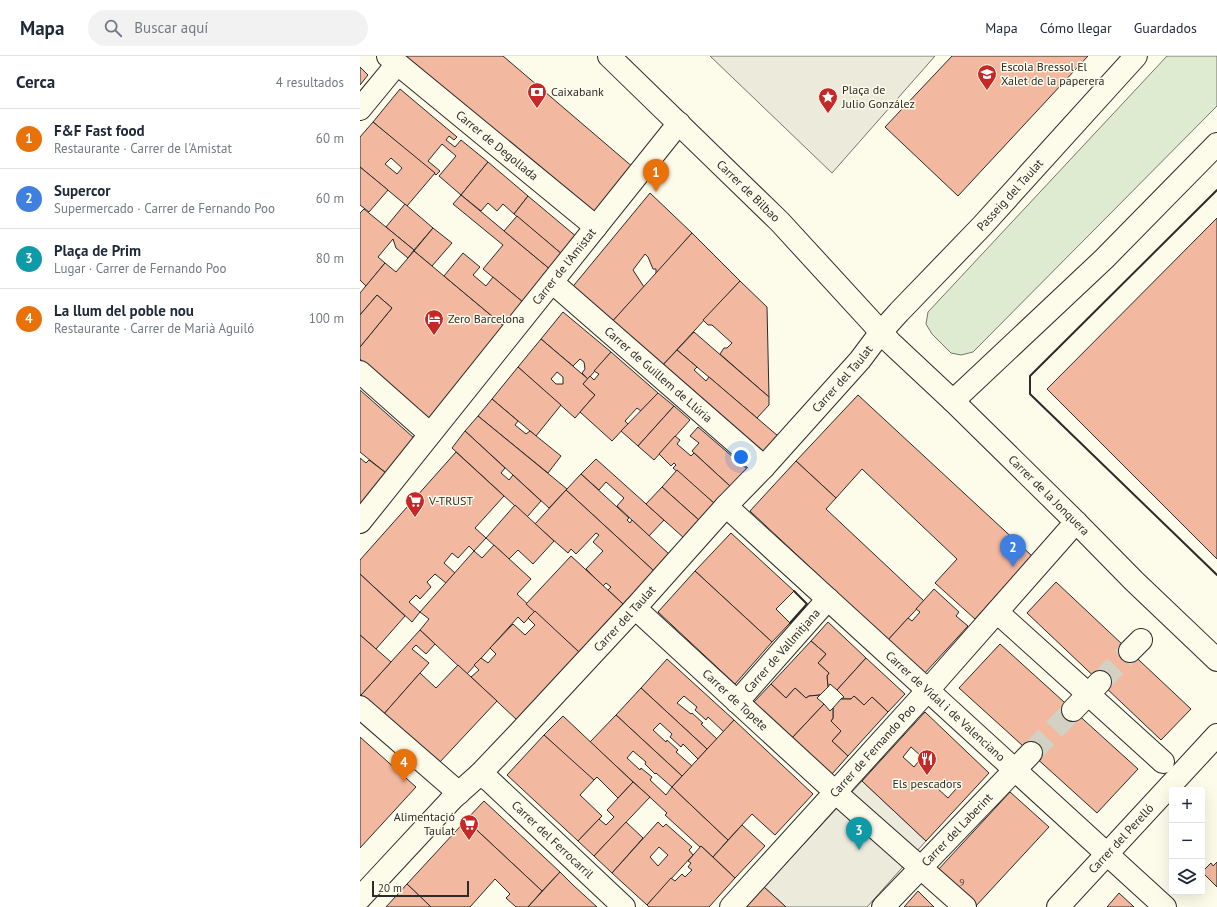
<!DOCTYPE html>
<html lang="es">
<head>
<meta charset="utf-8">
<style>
	:root { --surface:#fff; --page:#f2f2f3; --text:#1f2937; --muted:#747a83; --line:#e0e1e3; --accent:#2563eb }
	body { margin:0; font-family:"PT Sans",sans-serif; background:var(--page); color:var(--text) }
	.controls { position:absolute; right:12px; bottom:12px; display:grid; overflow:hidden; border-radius:4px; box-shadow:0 4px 16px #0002 }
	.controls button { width:36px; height:36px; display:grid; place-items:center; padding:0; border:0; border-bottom:1px solid var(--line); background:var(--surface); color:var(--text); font:20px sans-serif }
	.scale { position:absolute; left:12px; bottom:10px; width:97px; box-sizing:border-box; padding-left:4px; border:2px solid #2b2b2b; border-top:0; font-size:11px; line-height:14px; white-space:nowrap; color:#2b2b2b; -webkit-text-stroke:3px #fdfbea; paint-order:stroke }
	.you { position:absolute; left:381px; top:401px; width:14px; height:14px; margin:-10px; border:3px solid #fff; border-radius:50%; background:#1a73e8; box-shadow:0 0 0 6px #1a73e833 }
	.badge { display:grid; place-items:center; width:26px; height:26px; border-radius:50%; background:var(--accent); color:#fff; font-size:13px; font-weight:700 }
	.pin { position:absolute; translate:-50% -33px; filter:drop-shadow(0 1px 2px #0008) }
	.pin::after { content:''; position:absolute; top:21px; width:14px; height:12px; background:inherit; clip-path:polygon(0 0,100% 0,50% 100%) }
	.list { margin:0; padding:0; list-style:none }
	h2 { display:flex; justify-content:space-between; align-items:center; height:52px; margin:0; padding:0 16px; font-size:17px }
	h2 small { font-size:13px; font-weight:400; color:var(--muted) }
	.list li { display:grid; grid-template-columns:26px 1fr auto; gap:12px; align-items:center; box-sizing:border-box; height:60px; padding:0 16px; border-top:1px solid var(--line) }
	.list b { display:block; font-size:15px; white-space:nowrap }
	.list p { margin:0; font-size:13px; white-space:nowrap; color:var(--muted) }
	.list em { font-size:13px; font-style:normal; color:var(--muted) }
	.icon { flex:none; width:22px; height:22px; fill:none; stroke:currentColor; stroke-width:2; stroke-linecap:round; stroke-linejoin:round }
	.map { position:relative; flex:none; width:857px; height:851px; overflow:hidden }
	header { display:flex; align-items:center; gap:24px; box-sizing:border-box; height:56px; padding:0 20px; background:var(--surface); border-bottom:1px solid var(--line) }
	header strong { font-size:19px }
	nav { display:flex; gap:22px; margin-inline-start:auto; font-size:14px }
	.search { width:280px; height:36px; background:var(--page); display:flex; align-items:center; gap:10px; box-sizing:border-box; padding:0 14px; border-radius:22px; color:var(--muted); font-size:15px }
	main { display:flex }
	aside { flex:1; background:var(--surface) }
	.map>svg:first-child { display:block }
	.green { fill:#deebd1; stroke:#74746e }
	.parking { fill:#eceadb; stroke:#74746e }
	.building { fill:#f2b8a0; stroke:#2b2b2b; fill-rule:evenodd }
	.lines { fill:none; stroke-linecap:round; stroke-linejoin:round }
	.street-tunnel { stroke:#d3d1c4; stroke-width:22; stroke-dasharray:22 11; stroke-linecap:butt }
	.street-casing { stroke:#2b2b2b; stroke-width:24 }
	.secondary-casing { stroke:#2b2b2b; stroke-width:24 }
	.street { stroke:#fdfbea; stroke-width:22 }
	.secondary { stroke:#fdfbea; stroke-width:22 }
	.wall { stroke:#2b2b2b; stroke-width:2 }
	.labels { text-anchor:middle; stroke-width:3; stroke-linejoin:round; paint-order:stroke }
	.number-label { font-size:10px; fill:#5d4e48 }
	.poi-label { font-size:12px; fill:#2b2b2b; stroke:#fdfbea; text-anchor:start }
	.street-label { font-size:12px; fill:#2b2b2b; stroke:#fdfbea }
</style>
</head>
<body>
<header>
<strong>Mapa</strong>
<div class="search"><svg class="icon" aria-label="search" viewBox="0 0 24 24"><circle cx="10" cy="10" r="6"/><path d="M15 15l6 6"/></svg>Buscar aquí</div>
<nav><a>Mapa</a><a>Cómo llegar</a><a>Guardados</a></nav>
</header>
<main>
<aside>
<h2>Cerca<small>4 resultados</small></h2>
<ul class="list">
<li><span class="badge" style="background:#e8710a">1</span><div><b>F&amp;F Fast food</b><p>Restaurante · Carrer de l'Amistat</p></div><em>60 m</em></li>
<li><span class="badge" style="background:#3f7fe0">2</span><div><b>Supercor</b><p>Supermercado · Carrer de Fernando Poo</p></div><em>60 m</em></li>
<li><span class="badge" style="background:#0f9aa8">3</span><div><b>Plaça de Prim</b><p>Lugar · Carrer de Fernando Poo</p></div><em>80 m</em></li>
<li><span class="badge" style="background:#e8710a">4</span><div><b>La llum del poble nou</b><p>Restaurante · Carrer de Marià Aguiló</p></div><em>100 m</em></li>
</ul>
</aside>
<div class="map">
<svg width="857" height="851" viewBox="0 0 857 851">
	<rect width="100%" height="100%" fill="#fdfbea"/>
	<path class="green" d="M807,0H857V50L613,296L601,299L591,297L572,278L566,268L568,256Z"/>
	<g class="parking">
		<path d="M350,0H575L472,117Z"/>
		<path d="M502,725L566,785L507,851H426L404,831Z"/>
	</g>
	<g class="building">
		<path d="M45,0H143L274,112L234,161Z"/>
		<path d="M592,0H728L598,140L525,71Z"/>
		<path d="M0,11L8,19L0,29Z"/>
		<path d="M40,33L97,81L94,84L89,80L86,84L95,91L101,84L128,106L101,139L79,120L96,100L82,88L68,105L80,115L76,119L13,66Z"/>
		<path d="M13,66L75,117L47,150L0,111V81ZM31,102L42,112L37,118L25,108Z"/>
		<path d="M128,106L168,140L154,158L143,148L137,155L128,147L121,155L101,139Z"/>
		<path d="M0,111L28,134L9,156L0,149Z"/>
		<path d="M290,137L332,177L296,218V213H293L288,201L285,198L273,214L284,231L250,268L210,234Z"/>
		<path d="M101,139L191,214L164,247L123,213L143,189L93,148Z"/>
		<path d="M168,140L218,182L203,199L154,158Z"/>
		<path d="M45,148L73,172L54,194L26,171Z"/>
		<path d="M4,153L54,194L48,202L36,192L33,183L18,201L25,207L6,230L0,224V157Z"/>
		<path d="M157,160L203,199L191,214L144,175Z"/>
		<path d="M857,162V503L687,333Z"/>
		<path d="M73,172L92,187L72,210L54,195Z"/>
		<path d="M332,177L380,225L301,311L250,268Z"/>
		<path d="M54,195L145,271L69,364L0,303V291L32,252L17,239L0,259V237L25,207L36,216Z"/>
		<path d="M103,197L120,211L113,219L126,230L133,221L164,247L145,271L84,220Z"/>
		<path d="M380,225L407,251L409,341L360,298L364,292H367L372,287L352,269H348L343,264Z"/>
		<path d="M17,239L32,252L0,291V259Z"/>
		<path d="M203,256L251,296L228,323L222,317L225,313L224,306L220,303L213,310L181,283Z"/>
		<path d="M334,276L409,341V349L397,362L317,294Z"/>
		<path d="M181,283L228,323L223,328L235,339L215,362L158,311ZM197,316L203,321V328H196L191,323Z"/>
		<path d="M317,294L337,311L334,314L346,325L349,321L418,380L402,397L301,311Z"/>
		<path d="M251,296L298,337L281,355L277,352L265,365L268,368L252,385L220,356L235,339L223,328L230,320L234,324L239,318L234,315Z"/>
		<path d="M158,311L201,349L176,380L132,343Z"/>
		<path d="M0,334L54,382L26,417L0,396Z"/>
		<path d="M298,337L314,350L278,390L261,375Z"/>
		<path d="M498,339L672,500L615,563L575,527L597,503L502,413L476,442L436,405Z"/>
		<path d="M132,343L158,365L155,369L166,378L170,375L201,400L188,417L118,360Z"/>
		<path d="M314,350L330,364L294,404L278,390Z"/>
		<path d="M118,360L207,433L189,452L105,375Z"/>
		<path d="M338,371L387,413L371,431L332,395L339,387L330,380Z"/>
		<path d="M105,375L145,412L141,417L149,424L153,419L181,445L167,461L92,392Z"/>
		<path d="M315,380L320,384L317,388L331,400L334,397L371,431L355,448L313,412L316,409L314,407L311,410L299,398Z"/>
		<path d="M96,396L144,440L115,472L126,482L114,495L109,490L98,502L92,497L84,507L95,517L86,527L75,518L67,526L71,531L60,543L56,539L49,546L60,556L52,566L0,518V504Z"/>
		<path d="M0,402L6,407L9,404L26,417L0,449Z"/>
		<path d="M236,403L304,464L289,480L257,450L264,442L246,426L239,434L221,418Z"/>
		<path d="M436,405L476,442L466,453L564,545L528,584L390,455Z"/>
		<path d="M317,414L355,448L340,465L302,431Z"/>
		<path d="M221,418L269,462L267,464L270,467L272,464L309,498L294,515L206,434Z"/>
		<path d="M302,431L340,465L324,482L286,448Z"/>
		<path d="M206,434L294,515L263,548L248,534L251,531L246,527L243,530L226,513L243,495L233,486L239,479L236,477L216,498L211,493L208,497L175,468Z"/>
		<path d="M155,449L194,485L173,508L158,494L149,503L126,482Z"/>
		<path d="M371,477L434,535L416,553L430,567L412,586L335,515Z"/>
		<path d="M134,489L171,523L157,538L175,555L164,567L158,561L107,618L60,574L69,563L60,556L114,495L122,502Z"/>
		<path d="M211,500L263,548L219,596L166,548Z"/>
		<path d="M335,515L412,586L375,628L298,556Z"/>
		<path d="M0,518L45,560L16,593L0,579Z"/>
		<path d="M696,526L831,653L801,684L667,557Z"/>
		<path d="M574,533L599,556L596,560L608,570L564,618L528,584L548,562L552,565L560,556L556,553Z"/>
		<path d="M175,555L219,596L157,664L111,621L119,614L114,609L121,602L128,607L136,598L130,592L153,568L165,579L175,569L168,562Z"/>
		<path d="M468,566L506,602L477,634L470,628L468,631L467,620L469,617L458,607L466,598L451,585Z"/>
		<path d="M60,574L75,588L66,598L56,589L52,593L69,607L23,659L1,639Z"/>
		<path d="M0,579L31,606L1,639H0Z"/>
		<path d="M451,585L466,598L458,607L469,617L467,620L468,631L460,639L449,640L446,642L435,632L426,642L411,628Z"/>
		<path d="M640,588L778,713L737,757L599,632Z"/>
		<path d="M506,602L545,638L528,656L512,641L504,649L494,640L491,643H481L484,641L477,634Z"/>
		<path d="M307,603L374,664L364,676L348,661L346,664L335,654L337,651L324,640L317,647L331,658L332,657L343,667L341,668L357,683L347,693L281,632Z"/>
		<path d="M98,609L137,645L79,707L23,659L60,617L76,632Z"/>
		<path d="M411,628L426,642L435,632L446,642L449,640L460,639L457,642L464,648L432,682L394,646Z"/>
		<path d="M281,632L347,693L338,703L323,688L321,691L310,681L312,678L300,667L293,674L306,686L307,684L318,694L316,696L332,710L322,720L256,659Z"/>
		<path d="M494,640L504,649L512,641L528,656L488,700L472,685L481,675L471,665L473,662V652L481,643H491Z"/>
		<path d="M464,648L470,655L473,652V662L471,665L481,675L472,685L488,700L472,718L432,682Z"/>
		<path d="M565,656L629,717L566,785L502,725ZM551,691L562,701L554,711L543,701ZM585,723L596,733L588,742L577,732Z"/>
		<path d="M256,659L322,720L312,731L368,784L353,801L341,790L340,791L305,759L307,757L230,686ZM273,695L286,706L285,708L295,718L296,717L312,731L306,739L290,724L292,721L281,712L280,714L267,702Z"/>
		<path d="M203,660L273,726L258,742L237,721L234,724L228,720L184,679Z"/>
		<path d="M374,664L453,738L415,779L392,758L368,784L312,731Z"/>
		<path d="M184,679L234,724L220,739L242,760L218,785L147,719Z"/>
		<path d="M0,681L56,731L0,792Z"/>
		<path d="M273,726L290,741L234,800L218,785L239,763L246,769L254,761L247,754Z"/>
		<path d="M650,736L689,771L615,851L577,815Z"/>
		<path d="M124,745L200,816L182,835L106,764Z"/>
		<path d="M106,764L182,835L168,851H156L146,842L150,838L135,823L110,851H71L47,828Z"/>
		<path d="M266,766L283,782L252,817L234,800Z"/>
		<path d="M298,766L303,771L306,768L332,791L329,794L333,799L287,849L252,817ZM299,791L308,799L298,810L290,801Z"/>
		<path d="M382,769L405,790L375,822L353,801Z"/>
		<path d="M341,790L375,822L349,851H289L287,849L311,822L315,825L322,818L325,821L332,814L328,811L331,807L328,805Z"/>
		<path d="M857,806V831L842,816L851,807L853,810Z"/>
		<path d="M200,816L213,829L237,851H168Z"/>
		<path d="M47,828L69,849L71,851H26Z"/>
		<path d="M404,831L426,851H386Z"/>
		<path d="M558,835L574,851H544Z"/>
		<path d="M759,837L774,851H747Z"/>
	</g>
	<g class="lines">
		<g class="street-tunnel">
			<path d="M740,626L770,595"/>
			<path d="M671,697L713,654"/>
		</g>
		<g class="street-casing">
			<g id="street">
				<path id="s1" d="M28,0L236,171"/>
				<path d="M0,53L37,8"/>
				<path id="s2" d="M192,226L404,411"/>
				<path d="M0,316L70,378"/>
				<path id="s3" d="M366,450L805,851"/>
				<path id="s4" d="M0,466L319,67"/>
				<path id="s5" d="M275,552L484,744L605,851"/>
				<path d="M637,556L728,638L803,706"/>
				<path d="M770,595L781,584"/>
				<path id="s6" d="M377,646L468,543"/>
				<path d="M0,651L99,737"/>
				<path d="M713,654L740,626"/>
				<path id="s7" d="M120,718L130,725L264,851"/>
				<path id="s8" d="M371,851L568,634L716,466"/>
				<path id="s9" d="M523,851L671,697"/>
				<path id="s10" d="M698,851L857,679"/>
			</g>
		</g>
		<g class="secondary-casing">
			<g id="secondary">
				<path id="s11" d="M249,0L420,166L531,287L593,345L716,466L774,525L857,604"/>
				<path d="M593,345L744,203L857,88"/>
				<path id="s12" d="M0,842L93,742L120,718L158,678L275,552L366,450L404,411L500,304L521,276L539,256L622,170L776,0"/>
			</g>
		</g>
		<use href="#street" class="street"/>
		<use href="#secondary" class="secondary"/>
		<g class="wall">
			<path d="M857,134L670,320V338L857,519"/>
			<path d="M430,567L447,548L434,535"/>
		</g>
	</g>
	<defs>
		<g id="school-pin" transform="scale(1)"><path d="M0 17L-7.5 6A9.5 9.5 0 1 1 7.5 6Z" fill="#c62828" stroke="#fdfbea"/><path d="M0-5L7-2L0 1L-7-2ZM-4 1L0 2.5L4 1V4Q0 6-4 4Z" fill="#fff"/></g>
		<g id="bank-pin" transform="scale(1)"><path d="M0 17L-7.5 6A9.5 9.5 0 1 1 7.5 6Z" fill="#c62828" stroke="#fdfbea"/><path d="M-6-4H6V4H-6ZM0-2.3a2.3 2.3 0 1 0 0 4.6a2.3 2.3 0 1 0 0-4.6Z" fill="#fff"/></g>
		<g id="sight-pin" transform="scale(1)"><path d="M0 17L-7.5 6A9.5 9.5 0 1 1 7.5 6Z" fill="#c62828" stroke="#fdfbea"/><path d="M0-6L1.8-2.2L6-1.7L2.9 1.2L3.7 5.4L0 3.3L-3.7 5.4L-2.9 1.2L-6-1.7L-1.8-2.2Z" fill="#fff"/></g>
		<g id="hotel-pin" transform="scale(1)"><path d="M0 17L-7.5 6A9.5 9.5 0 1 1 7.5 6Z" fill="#c62828" stroke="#fdfbea"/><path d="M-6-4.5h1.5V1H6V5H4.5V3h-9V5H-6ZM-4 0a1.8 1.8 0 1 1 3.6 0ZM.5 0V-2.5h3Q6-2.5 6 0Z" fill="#fff"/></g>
		<g id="supermarket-pin" transform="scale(1)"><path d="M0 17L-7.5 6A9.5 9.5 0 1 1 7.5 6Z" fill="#c62828" stroke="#fdfbea"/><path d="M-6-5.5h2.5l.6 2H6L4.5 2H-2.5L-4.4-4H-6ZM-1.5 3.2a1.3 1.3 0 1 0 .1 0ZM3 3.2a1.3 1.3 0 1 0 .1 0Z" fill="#fff"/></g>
		<g id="restaurant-pin" transform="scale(1)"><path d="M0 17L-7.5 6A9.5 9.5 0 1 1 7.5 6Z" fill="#c62828" stroke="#fdfbea"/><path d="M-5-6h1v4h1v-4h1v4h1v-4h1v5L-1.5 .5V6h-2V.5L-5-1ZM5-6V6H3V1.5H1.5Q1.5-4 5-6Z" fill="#fff"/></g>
	</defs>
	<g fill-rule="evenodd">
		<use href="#school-pin" x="627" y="18"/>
		<use href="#bank-pin" x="177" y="36"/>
		<use href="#sight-pin" x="468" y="41"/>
		<use href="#hotel-pin" x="74" y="263"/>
		<use href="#supermarket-pin" x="55" y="445"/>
		<use href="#restaurant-pin" x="567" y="703"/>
		<use href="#supermarket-pin" x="109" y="768"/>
	</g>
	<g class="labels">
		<g class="number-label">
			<text x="602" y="830">9</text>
		</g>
		<g class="poi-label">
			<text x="641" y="15">Escola Bressol El<tspan x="641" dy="14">Xalet de la paperera</tspan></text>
			<text x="482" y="38">Plaça de<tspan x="482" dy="14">Julio González</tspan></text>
			<text x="191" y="40">Caixabank</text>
			<text x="88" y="267">Zero Barcelona</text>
			<text x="69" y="449">V-TRUST</text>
			<text x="567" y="732" text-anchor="middle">Els pescadors</text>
			<text x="95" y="765" text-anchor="end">Alimentació<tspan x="95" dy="14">Taulat</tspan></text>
		</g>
		<g class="street-label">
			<text dy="4" stroke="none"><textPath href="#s1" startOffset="141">Carrer de Degollada</textPath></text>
			<text dy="4" stroke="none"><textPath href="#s11" startOffset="194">Carrer de Bilbao</textPath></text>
			<text dy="4" stroke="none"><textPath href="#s12" startOffset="958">Passeig del Taulat</textPath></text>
			<text dy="4" stroke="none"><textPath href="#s4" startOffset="327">Carrer de l'Amistat</textPath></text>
			<text dy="4" stroke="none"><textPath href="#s2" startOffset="141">Carrer de Guillem de Llúria</textPath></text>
			<text dy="4" stroke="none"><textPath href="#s12" startOffset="709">Carrer del Taulat</textPath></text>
			<text dy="4" stroke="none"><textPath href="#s11" startOffset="622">Carrer de la Jonquera</textPath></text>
			<text dy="4" stroke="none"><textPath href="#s12" startOffset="385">Carrer del Taulat</textPath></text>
			<text dy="4" stroke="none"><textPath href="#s6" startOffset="68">Carrer de Vallmitjana</textPath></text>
			<text dy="4" stroke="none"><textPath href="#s5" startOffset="136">Carrer de Topete</textPath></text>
			<text dy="4" stroke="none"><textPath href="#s3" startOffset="297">Carrer de Vidal i de Valenciano</textPath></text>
			<text dy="4" stroke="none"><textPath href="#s8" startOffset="211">Carrer de Fernando Poo</textPath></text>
			<text dy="4" stroke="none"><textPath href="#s9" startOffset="107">Carrer del Laberint</textPath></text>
			<text dy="4" stroke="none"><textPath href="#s10" startOffset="93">Carrer del Perelló</textPath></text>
			<text dy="4" stroke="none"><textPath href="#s7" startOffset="98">Carrer del Ferrocarril</textPath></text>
		</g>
	</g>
</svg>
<div class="controls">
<button>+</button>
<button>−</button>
<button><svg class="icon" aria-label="layers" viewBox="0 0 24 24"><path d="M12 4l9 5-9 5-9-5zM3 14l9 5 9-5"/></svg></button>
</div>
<div class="scale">20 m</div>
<div class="you"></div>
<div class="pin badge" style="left:296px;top:136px;background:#e8710a">1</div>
<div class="pin badge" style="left:653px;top:511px;background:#3f7fe0">2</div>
<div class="pin badge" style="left:499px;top:794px;background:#0f9aa8">3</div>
<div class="pin badge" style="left:44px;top:726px;background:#e8710a">4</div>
</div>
</main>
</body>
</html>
